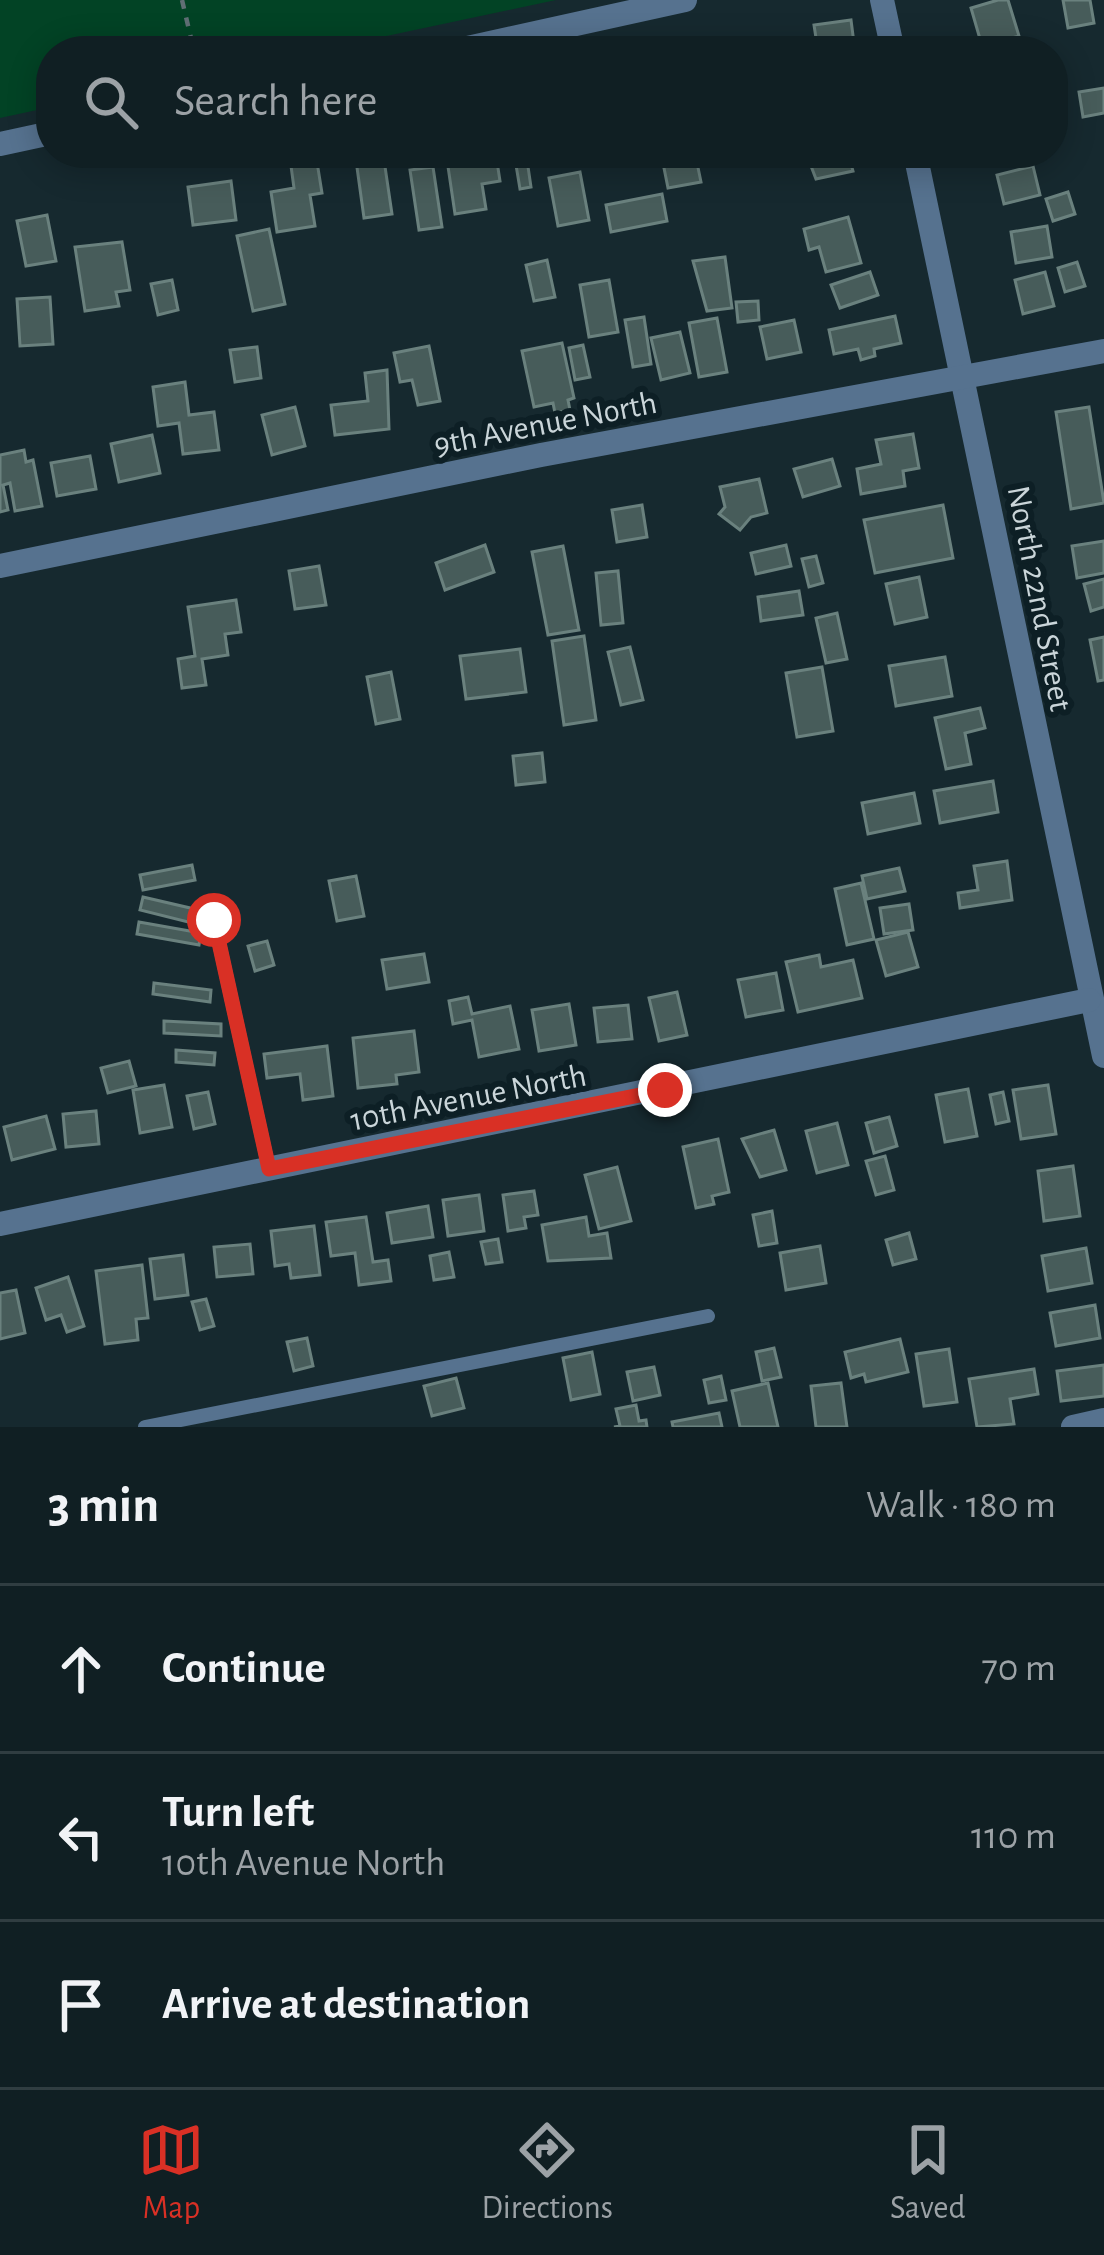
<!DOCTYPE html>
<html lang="en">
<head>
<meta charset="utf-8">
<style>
	:root { --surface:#101f23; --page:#19272b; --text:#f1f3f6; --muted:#9ca2a6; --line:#303d41; --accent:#d93025 }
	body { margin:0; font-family:"Alegreya Sans",sans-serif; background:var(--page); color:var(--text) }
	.stop { position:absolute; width:36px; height:36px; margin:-27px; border:9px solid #d93025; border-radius:50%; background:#fff }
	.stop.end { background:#d93025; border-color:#fff; box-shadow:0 3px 12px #0008 }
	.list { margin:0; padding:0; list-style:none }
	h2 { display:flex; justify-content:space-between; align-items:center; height:156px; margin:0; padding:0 48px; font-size:51px }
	h2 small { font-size:39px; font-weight:400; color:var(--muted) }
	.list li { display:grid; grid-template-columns:78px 1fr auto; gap:36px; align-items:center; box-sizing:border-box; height:168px; padding:0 48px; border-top:3px solid var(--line) }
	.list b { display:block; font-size:45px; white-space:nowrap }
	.list p { margin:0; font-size:39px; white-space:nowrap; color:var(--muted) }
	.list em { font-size:39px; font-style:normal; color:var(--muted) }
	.icon { flex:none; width:66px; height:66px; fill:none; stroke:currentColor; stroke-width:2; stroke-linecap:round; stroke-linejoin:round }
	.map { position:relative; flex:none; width:1104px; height:1427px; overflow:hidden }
	.search { position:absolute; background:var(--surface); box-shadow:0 6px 30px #0003; left:36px; right:36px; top:36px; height:132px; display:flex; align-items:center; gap:30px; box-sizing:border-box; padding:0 42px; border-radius:48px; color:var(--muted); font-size:45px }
	.sheet { height:660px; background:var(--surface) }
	nav { display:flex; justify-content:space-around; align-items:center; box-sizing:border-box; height:168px; border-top:3px solid var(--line); background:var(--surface); font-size:33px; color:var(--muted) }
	nav a { display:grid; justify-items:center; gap:6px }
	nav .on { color:var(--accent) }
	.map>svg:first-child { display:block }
	.green { fill:#024325 }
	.building { fill:#475c5a; stroke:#6a817e; stroke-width:3 }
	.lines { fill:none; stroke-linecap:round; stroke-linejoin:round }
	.path { stroke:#606f75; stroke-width:4.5; stroke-dasharray:9 9; stroke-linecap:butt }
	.service { stroke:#56728f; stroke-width:14 }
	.minor { stroke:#56728f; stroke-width:24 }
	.tertiary { stroke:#56728f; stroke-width:24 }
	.route { stroke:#d93025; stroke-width:15 }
	.labels { text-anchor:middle; stroke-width:12; stroke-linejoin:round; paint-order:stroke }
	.street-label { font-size:33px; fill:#cad5d9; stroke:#0d1f25 }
</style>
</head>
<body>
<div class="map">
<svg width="1104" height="1427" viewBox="0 0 1104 1427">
	<rect width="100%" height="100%" fill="#16292f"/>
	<path class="green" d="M0,0H556L316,51H51V107L0,118Z"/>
	<g class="building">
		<path d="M998,0H1008L1019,36L982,46L971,8Z"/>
		<path d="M1063,0H1090L1094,23L1068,28Z"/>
		<path d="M851,20L855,51H818L814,25Z"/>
		<path d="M1104,88V113L1083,117L1079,92Z"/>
		<path d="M355,153H383L392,214L364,218Z"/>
		<path d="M446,153H509L496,155L500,181L482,184L486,209L455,214Z"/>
		<path d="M514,153H526L531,187L520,189Z"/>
		<path d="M661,153H695L701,182L668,188Z"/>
		<path d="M806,153H848L853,171L816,179Z"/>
		<path d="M317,162L322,193L310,195L315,226L277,232L271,192L294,188L291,166Z"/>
		<path d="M1033,166L1040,195L1004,204L997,175Z"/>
		<path d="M433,167L442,227L419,230L410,170Z"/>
		<path d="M580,172L589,220L558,226L549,178Z"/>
		<path d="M231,181L236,220L193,225L188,187Z"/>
		<path d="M1068,192L1075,214L1053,221L1046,199Z"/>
		<path d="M662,194L667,221L611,232L606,205Z"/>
		<path d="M47,215L56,261L26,266L17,221Z"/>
		<path d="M848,217L861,263L826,272L819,247L809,250L804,229Z"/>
		<path d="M1047,226L1052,257L1016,263L1011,232Z"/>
		<path d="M269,229L285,304L253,311L237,236Z"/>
		<path d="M122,242L130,290L116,292L119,306L85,311L75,247Z"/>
		<path d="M725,257L732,308L707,311L693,261Z"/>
		<path d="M547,260L555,297L534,301L526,265Z"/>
		<path d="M1077,262L1085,286L1065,292L1058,268Z"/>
		<path d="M870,272L878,295L840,308L831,285Z"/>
		<path d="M1045,272L1054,306L1023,314L1015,280Z"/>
		<path d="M172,280L178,310L158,315L151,284Z"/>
		<path d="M609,280L618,332L589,337L580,285Z"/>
		<path d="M50,297L53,344L20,346L17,299Z"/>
		<path d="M758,301L759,320L738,322L736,302Z"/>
		<path d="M895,316L901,343L874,349L875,356L861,360L858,349L834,354L829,330Z"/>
		<path d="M644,317L651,364L633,367L625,320Z"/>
		<path d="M717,318L727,372L699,377L689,323Z"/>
		<path d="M794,320L801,352L767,359L760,327Z"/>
		<path d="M680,332L690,373L661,380L651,338Z"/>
		<path d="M562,343L574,398L568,400L570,410L555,413L553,403L534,407L522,351Z"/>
		<path d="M583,345L590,377L575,380L569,348Z"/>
		<path d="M429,346L440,401L418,405L412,380L400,382L394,353Z"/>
		<path d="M257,347L261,378L235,382L230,350Z"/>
		<path d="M387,370L389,429L335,435L331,405L368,401L365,373Z"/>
		<path d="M185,382L189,415L214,412L219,450L183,454L179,423L158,426L153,387Z"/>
		<path d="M295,407L305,446L272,455L262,415Z"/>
		<path d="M1089,407L1104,503L1071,509L1056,412Z"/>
		<path d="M913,434L919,468L903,471L905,486L861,494L857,469L881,464L876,440Z"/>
		<path d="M152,435L160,473L119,482L111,444Z"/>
		<path d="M24,450L26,462L33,460L42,506L15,511L10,483L3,485L8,510L0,512V455Z"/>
		<path d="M90,456L96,489L57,496L51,463Z"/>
		<path d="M832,459L840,486L803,497L794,469Z"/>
		<path d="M759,479L767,513L751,517L740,530L719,514L725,507L720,487Z"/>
		<path d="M642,505L647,537L617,542L612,510Z"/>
		<path d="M943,505L953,558L875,573L864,520Z"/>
		<path d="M1104,541V573L1077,578L1072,546Z"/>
		<path d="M485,545L494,572L445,590L436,563Z"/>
		<path d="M786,545L791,566L756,574L751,553Z"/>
		<path d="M563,546L579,630L548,635L532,552Z"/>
		<path d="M816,556L823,583L809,587L802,559Z"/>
		<path d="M319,566L326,605L295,609L289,571Z"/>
		<path d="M618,571L623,623L601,625L596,573Z"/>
		<path d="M919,577L927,617L895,624L886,584Z"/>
		<path d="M1104,579V607L1091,611L1084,584Z"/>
		<path d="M799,591L803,615L761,621L758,597Z"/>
		<path d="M236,600L241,632L225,634L228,655L202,659L206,685L182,688L178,659L195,656L188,607Z"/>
		<path d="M837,613L847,659L826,663L816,618Z"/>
		<path d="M584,636L596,720L564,725L552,641Z"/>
		<path d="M1104,637V680L1098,681L1090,640Z"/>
		<path d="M630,647L643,700L621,705L608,652Z"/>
		<path d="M520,649L526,692L466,699L460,656Z"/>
		<path d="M945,657L952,696L896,706L889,666Z"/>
		<path d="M822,667L833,731L797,737L786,673Z"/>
		<path d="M391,672L400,719L376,724L367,677Z"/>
		<path d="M980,708L985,728L965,733L971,764L946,769L935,718Z"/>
		<path d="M542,753L545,782L516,785L513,756Z"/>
		<path d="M993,781L998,812L940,823L934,791Z"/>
		<path d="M914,793L920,823L868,834L862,803Z"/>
		<path d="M1007,861L1012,900L960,908L958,893L978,890L974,866Z"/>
		<path d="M192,865L195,880L143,890L140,875Z"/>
		<path d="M899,868L905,891L867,899L862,876Z"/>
		<path d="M356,876L364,916L337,921L329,881Z"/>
		<path d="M861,883L874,939L847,945L835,889Z"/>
		<path d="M143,897L203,911L200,925L140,910Z"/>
		<path d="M909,904L913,930L884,934L880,908Z"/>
		<path d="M139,922L201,933L199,945L137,934Z"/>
		<path d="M908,932L918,967L886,976L876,940Z"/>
		<path d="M267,941L274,965L255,971L248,946Z"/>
		<path d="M424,954L429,982L387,989L382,960Z"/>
		<path d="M819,955L821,967L853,960L862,998L798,1012L786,962Z"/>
		<path d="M776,973L783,1010L746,1017L738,980Z"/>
		<path d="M154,983L211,990L210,1002L153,994Z"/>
		<path d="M677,992L687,1035L659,1041L649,998Z"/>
		<path d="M468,997L472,1014L510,1006L519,1049L479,1057L472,1020L453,1024L449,1001Z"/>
		<path d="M569,1004L576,1045L539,1051L532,1010Z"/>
		<path d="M628,1005L632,1039L598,1042L594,1008Z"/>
		<path d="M164,1021L221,1024V1036L164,1033Z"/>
		<path d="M414,1031L419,1072L396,1075L397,1084L358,1088L353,1038Z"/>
		<path d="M327,1046L333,1096L303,1100L300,1074L267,1078L264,1054Z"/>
		<path d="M176,1050L215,1053L214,1065L176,1062Z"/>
		<path d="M129,1061L136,1086L108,1093L101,1068Z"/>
		<path d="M164,1085L172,1127L140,1133L133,1090Z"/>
		<path d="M1048,1085L1056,1134L1021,1139L1013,1090Z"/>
		<path d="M968,1089L977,1136L945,1142L936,1095Z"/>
		<path d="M208,1092L215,1124L194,1129L187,1096Z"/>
		<path d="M1003,1092L1009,1121L996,1124L990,1095Z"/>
		<path d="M96,1111L99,1144L66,1147L63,1114Z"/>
		<path d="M46,1116L55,1149L12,1160L4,1127Z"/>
		<path d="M889,1117L897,1146L874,1153L866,1123Z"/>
		<path d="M837,1123L848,1165L817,1173L806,1131Z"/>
		<path d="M774,1130L786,1170L760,1177L742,1139Z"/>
		<path d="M718,1139L729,1192L712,1196L714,1204L696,1208L683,1147Z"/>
		<path d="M885,1156L894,1190L876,1195L866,1161Z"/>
		<path d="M1073,1166L1080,1216L1044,1221L1038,1171Z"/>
		<path d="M617,1167L631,1221L599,1229L585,1175Z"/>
		<path d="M534,1191L538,1215L524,1217L526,1228L508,1231L503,1195Z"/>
		<path d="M479,1195L484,1231L448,1236L443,1200Z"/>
		<path d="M428,1206L433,1237L392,1243L387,1213Z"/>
		<path d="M772,1211L777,1243L759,1246L753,1215Z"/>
		<path d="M366,1217L373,1262L388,1260L391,1281L359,1285L355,1253L331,1256L326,1222Z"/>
		<path d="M586,1217L589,1236L607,1233L611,1258L548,1261L542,1225Z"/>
		<path d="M314,1226L320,1275L291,1278L289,1264L275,1266L271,1231Z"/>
		<path d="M909,1233L916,1259L893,1265L886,1240Z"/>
		<path d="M498,1239L502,1262L486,1264L481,1242Z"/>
		<path d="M250,1244L253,1274L217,1277L214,1247Z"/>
		<path d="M820,1246L826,1283L786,1290L780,1253Z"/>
		<path d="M1086,1248L1092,1283L1048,1291L1042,1256Z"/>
		<path d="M449,1252L454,1277L434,1280L430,1256Z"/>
		<path d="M183,1255L188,1295L155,1299L150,1259Z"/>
		<path d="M142,1265L148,1318L136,1319L138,1340L105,1344L96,1271Z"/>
		<path d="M68,1277L84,1326L67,1332L61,1315L46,1320L36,1288Z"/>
		<path d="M16,1290L25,1333L0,1339V1293Z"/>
		<path d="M206,1299L214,1326L200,1330L192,1302Z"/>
		<path d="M1095,1305L1100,1338L1056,1346L1050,1313Z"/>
		<path d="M307,1338L313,1366L294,1371L287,1342Z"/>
		<path d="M900,1339L908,1372L866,1382L864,1374L851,1378L845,1352Z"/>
		<path d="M774,1348L781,1377L762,1381L756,1352Z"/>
		<path d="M949,1349L957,1402L924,1406L916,1354Z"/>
		<path d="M592,1352L600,1394L571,1400L563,1358Z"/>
		<path d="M1104,1365V1396L1061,1401L1057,1371Z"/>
		<path d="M654,1367L660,1395L633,1401L627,1372Z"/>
		<path d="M1034,1369L1038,1394L1010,1399L1014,1424L977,1427L969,1379Z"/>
		<path d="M721,1376L726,1400L709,1403L704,1380Z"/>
		<path d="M456,1378L464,1408L432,1416L424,1386Z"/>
		<path d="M768,1383L778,1427H740L732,1391Z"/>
		<path d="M841,1383L847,1427H816L811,1386Z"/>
		<path d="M636,1405L639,1421L646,1420L647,1427H614L620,1426L616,1409Z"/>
		<path d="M719,1413L722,1427H673L672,1422Z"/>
	</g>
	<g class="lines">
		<path class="path" d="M182,0L194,51"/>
		<g class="service">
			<path d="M214,920L269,1169"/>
			<path d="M145,1427L708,1316"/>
		</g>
		<g class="minor">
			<path d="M882,0L893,51"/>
			<path d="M454,51L685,0"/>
			<path d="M0,144L51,133"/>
			<path d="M915,153L1104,1056"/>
			<path d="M0,1224L1089,1000"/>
			<path d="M1073,1427L1104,1420"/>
		</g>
		<path class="tertiary" d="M0,566L541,455L1104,351"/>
	</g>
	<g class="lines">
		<path class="route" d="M214,920L269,1169L665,1090"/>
	</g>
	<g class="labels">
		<g class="street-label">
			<text transform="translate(545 422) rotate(-11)" y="12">9th Avenue North</text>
			<text transform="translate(1041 598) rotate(79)" y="12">North 22nd Street</text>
			<text transform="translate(468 1096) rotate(-11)" y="12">10th Avenue North</text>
		</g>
	</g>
</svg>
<div class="stop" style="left:214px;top:920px"></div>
<div class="stop end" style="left:665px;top:1090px"></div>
<div class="search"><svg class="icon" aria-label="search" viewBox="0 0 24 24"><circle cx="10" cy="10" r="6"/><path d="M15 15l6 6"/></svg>Search here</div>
</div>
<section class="sheet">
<h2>3 min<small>Walk · 180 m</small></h2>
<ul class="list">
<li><svg class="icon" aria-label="ahead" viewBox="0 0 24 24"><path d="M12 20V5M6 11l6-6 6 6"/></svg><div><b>Continue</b></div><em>70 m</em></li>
<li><svg class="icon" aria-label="left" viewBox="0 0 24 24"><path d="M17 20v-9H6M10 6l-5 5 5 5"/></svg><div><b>Turn left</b><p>10th Avenue North</p></div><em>110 m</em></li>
<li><svg class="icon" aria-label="arrive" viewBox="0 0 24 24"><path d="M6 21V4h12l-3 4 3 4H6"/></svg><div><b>Arrive at destination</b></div></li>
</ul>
</section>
<nav>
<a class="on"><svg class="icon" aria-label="map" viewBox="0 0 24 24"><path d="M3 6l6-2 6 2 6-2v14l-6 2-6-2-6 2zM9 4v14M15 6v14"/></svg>Map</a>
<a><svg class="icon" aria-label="directions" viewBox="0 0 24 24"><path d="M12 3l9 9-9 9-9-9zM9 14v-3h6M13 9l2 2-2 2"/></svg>Directions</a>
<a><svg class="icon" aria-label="saved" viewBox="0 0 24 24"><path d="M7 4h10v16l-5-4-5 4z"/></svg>Saved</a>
</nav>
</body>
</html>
